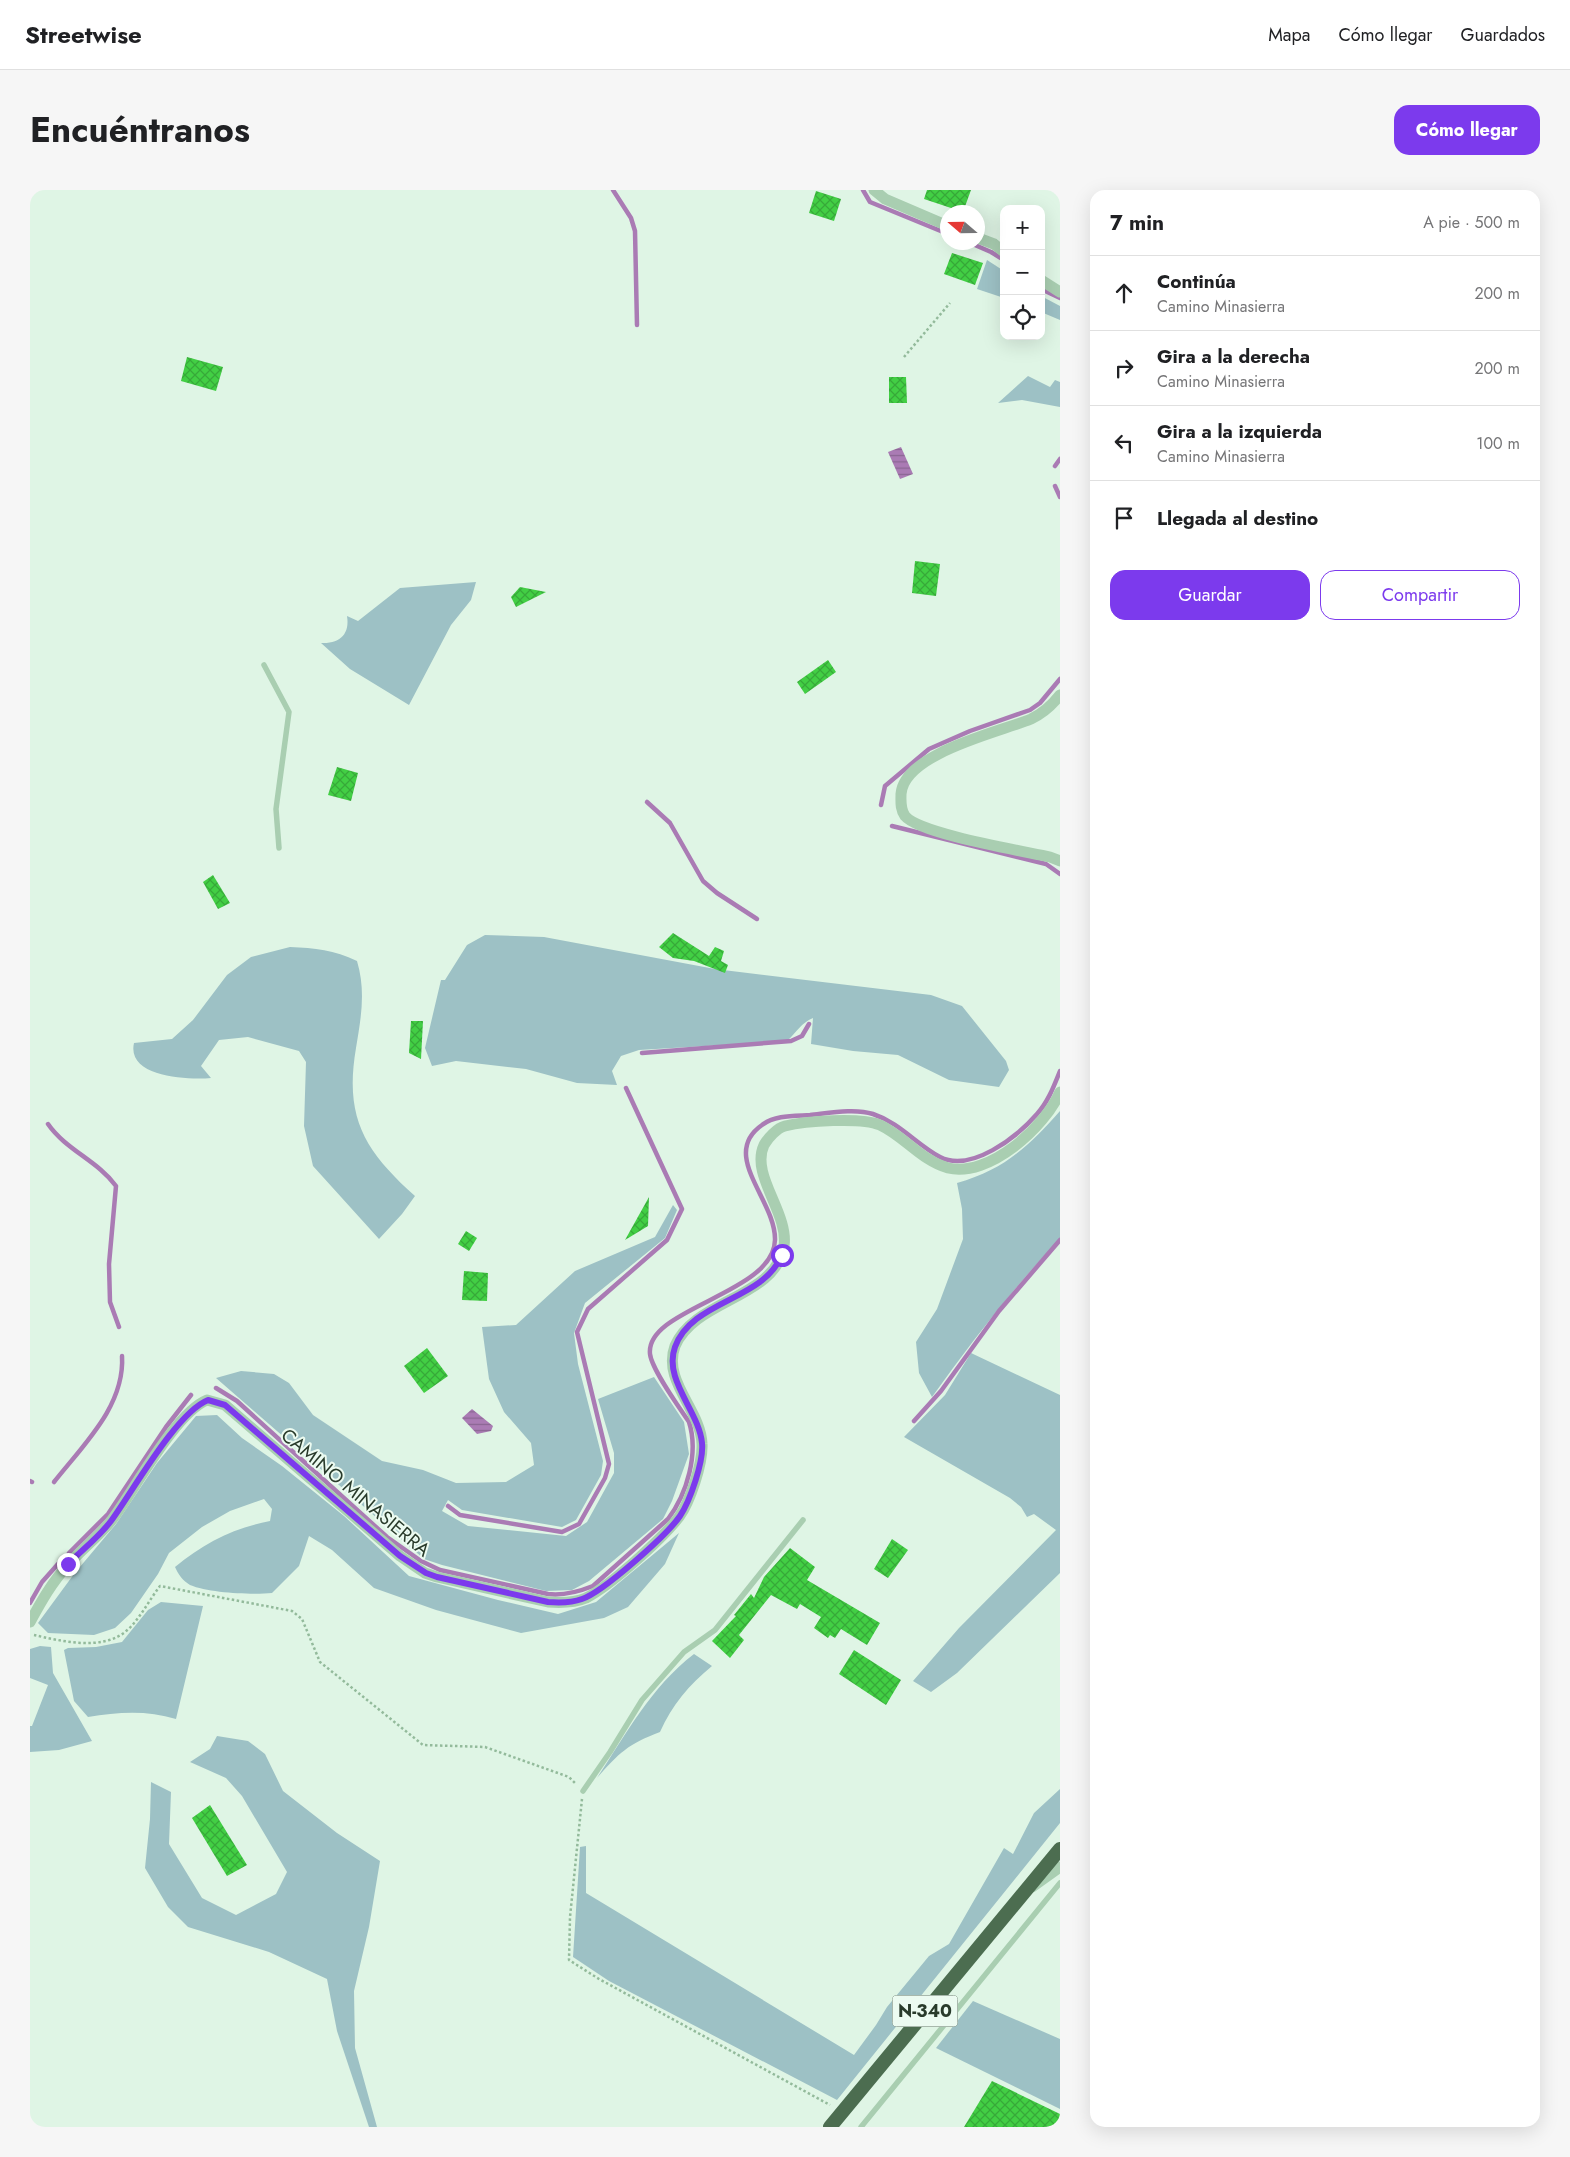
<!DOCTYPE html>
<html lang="es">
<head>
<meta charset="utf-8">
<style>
	:root { --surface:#fff; --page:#f6f6f6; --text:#202124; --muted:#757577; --line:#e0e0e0; --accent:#7c3aed }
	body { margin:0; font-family:Jost,sans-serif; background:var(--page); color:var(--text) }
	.controls { position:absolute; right:15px; top:15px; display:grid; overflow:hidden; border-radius:10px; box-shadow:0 5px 20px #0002 }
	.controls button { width:45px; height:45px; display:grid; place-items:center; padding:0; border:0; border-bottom:1px solid var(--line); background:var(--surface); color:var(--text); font:25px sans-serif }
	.compass { position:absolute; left:910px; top:15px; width:45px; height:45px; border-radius:50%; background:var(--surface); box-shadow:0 5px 20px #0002; rotate:290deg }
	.stop { position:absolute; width:15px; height:15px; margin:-11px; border:4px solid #7c3aed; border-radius:50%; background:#fff }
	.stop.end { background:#7c3aed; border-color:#fff; box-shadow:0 1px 5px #0008 }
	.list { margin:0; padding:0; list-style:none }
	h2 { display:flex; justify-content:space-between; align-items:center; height:65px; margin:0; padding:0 20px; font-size:21px }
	h2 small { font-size:16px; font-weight:400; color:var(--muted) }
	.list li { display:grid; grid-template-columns:32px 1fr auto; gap:15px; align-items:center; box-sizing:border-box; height:75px; padding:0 20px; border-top:1px solid var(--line) }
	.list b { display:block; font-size:19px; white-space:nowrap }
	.list p { margin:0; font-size:16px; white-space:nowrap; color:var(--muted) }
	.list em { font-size:16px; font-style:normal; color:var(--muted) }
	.actions { display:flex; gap:10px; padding:15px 20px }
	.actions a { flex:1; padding:11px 0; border:1px solid var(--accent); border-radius:15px; text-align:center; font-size:18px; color:var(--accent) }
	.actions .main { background:var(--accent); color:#fff }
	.icon { flex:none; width:28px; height:28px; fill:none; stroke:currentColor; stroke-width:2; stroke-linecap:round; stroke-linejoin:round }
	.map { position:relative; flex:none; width:1030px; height:1937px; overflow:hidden; border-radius:15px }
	header { display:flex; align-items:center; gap:30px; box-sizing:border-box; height:70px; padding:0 25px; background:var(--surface); border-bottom:1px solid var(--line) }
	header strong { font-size:24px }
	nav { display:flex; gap:28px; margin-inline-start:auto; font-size:18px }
	.intro { display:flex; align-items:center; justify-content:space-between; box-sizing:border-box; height:120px; padding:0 30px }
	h1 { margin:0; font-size:35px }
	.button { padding:12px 22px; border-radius:15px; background:var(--accent); color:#fff; font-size:18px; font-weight:700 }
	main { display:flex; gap:30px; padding:0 30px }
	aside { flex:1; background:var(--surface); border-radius:15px; box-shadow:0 5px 20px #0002 }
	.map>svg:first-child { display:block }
	.grass { fill:#9dc1c5 }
	.water { fill:url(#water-rules) }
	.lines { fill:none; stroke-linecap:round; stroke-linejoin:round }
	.stream { stroke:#aa7bb4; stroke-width:4.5 }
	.building { fill:url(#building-cross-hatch) }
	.path { stroke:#93ba9b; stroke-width:2.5; stroke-dasharray:2.5 2.5; stroke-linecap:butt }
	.service { stroke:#a9ceb1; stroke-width:5.5 }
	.minor { stroke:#a9ceb1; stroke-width:11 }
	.trunk { stroke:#4c6d50; stroke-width:14 }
	.route { stroke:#7c3aed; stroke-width:6 }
	.labels { text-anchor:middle; stroke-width:4; stroke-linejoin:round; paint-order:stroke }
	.shield { fill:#ecfbf1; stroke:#647566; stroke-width:1 }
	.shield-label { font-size:18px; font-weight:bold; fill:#293b2b }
	.street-label { font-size:19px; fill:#293b2b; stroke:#ecfbf1 }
</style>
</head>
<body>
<header>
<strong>Streetwise</strong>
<nav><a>Mapa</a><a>Cómo llegar</a><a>Guardados</a></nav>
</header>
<div class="intro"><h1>Encuéntranos</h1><a class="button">Cómo llegar</a></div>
<main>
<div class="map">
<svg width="1030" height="1937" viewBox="0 0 1030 1937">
	<defs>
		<pattern id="water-rules" width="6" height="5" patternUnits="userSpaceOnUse" patternTransform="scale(1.25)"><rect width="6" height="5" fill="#aa7bb4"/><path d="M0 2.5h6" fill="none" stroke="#8a6693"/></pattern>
		<pattern id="building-cross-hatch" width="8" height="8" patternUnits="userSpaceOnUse" patternTransform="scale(1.25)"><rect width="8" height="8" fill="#42cf44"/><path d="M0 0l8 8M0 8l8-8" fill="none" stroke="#37a939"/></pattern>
	</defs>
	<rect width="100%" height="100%" fill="#dff5e5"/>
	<g class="grass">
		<path d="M957,70L974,81V108L947,99Z"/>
		<path d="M1011,106L1030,116V130L1011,122Z"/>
		<path d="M998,186L1020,197L1025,190L1030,192V217L992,210L968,213Z"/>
		<path d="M446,392L441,410L421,435L379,515L320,479L291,453C310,454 320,444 317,426L328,431L370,398Z"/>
		<path d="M455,745L514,747L685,779L901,805L932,816L976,871L979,880L969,897L919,890L868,865L823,861L781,854L783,828C771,833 767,842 757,851L609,860L591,866L582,881L587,895L547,893L496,879L426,871L402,876L395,858L411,790H415L437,755Z"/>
		<path d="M260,757C285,758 304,760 327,771C336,801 331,828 326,858C314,928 335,961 385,1006L372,1024L349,1049L283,976L274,936L276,872L269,861L218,847L189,850L171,876L181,888C160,890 96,888 104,853L142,849L163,830L197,785L221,767Z"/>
		<path d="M1030,921V1049C983,1098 942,1151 902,1207L889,1183L886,1152L907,1119L933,1049L932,1019L927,993C974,980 999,956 1030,921Z"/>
		<path d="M643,1015L647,1020L635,1048L555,1113L544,1143L548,1174L573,1271L571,1285L546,1330L532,1337L432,1320L418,1310L412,1321L438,1336L536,1346L557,1332L584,1283V1263L568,1209L624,1187L654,1232L659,1264L642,1311L633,1329L559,1391L542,1400L516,1401L412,1375L394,1369L186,1188L211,1181L244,1184L259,1193L283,1225L352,1271L393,1280L426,1293L476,1292L504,1275L501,1253L474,1222L459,1189L452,1137L486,1135L545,1081L625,1047Z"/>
		<path d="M941,1163L1030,1205V1383L927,1483L901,1502L883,1491L929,1438L1026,1340L1004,1324L997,1327L991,1317L980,1308L874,1247L915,1205Z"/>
		<path d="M187,1225L212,1248L252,1276L314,1326L379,1386L468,1410L528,1424L566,1412L649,1343L635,1374L598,1417L574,1428L491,1443L406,1420L344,1398L302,1360L279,1346L269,1376L242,1403C222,1405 179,1403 160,1395C153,1391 148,1384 145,1377C174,1353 203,1338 240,1331L242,1319L234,1309L200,1321L172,1337L139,1363L128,1384L101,1423L85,1438L64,1445L18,1443L8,1433L44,1384L86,1334L127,1273L166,1226Z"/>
		<path d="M131,1412L173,1416L146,1529C117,1520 88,1522 58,1527L44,1511L34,1460L38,1458L66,1457L92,1452L118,1420Z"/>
		<path d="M10,1456L21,1457L23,1483L62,1551L29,1560L0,1562V1536H2L18,1495L0,1488V1459Z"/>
		<path d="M664,1464L682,1476C659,1495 642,1515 630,1542C598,1554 589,1563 567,1588C596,1544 621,1497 664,1464Z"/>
		<path d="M187,1546L218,1551L235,1564L253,1601L307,1643L350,1671L339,1737L324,1801L325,1858L347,1937H339L307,1841L297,1789L239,1762L158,1737L138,1717L115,1678L120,1629L121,1592L141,1602L139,1654L172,1708L206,1725L246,1704L257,1682L212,1606L196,1588L160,1572L180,1559Z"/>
		<path d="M1030,1599V1633L807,1910L579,1791L543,1767L550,1657L556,1656V1703L824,1865L846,1835L857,1817L899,1766L919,1754L974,1658L983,1664L1004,1623Z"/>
		<path d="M943,1811L1030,1849V1919L906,1858Z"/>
	</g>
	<g class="water">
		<path d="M871,257L883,284L870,289L858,262Z"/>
		<path d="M442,1219L463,1236L461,1241L447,1244L432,1228Z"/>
	</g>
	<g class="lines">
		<g class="stream">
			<path d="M583,0L601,28L605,41L607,135"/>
			<path d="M833,0L840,12L918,44"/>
			<path d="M938,52L961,62L974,70"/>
			<path d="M1011,99L1030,108"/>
			<path d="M1025,276L1030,269"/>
			<path d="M1025,296L1030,307"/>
			<path d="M617,612L640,633L673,691L687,703L727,729"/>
			<path d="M851,615L855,596L899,559L940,541L1000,520L1010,513L1030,489"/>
			<path d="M862,636L1016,674L1030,684"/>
			<path d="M612,863L761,851L772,846L779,834"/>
			<path d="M18,934C36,960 68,971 86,996L79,1074L80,1112L89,1137"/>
			<path d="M186,1198L207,1211L357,1347L391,1371L410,1380L518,1404C534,1406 548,1402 563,1396L638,1329C657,1304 669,1263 659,1232C649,1217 622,1180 620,1164C615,1118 744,1104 745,1050C746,1010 689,965 732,935C745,925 764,926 780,925C799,923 825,918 843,924C870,933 886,954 910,967C941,983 987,947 1007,924C1018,912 1024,896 1030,881"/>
			<path d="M884,1231L911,1201L969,1121L1030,1050"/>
			<path d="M0,1291L2,1292"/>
			<path d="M24,1292C53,1255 95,1216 92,1166"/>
			<path d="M418,1316L430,1325L532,1342L549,1334L575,1288L579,1274L547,1142L558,1119L637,1050L652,1019L596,898"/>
			<path d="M39,1363L78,1324L136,1237L161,1205"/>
			<path d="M0,1413L12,1392L28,1374"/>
		</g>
	</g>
	<g class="building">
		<path d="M897,0H941L933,22L894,9Z"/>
		<path d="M786,1L811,9L804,31L779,23Z"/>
		<path d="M922,63L953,73L945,95L914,84Z"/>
		<path d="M157,167L193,177L186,201L151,191Z"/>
		<path d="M859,187H876L877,213H859Z"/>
		<path d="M885,371L910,374L906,406L882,403Z"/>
		<path d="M490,397L516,402L486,417L481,407Z"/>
		<path d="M798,470L806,482L775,504L767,492Z"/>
		<path d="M307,577L328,583L321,611L298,605Z"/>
		<path d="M183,685L200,713L188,719L173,692Z"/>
		<path d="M643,743L679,766L685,757L694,761L691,771L698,775L695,783L664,771L643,768L629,757Z"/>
		<path d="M381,831H393L391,869L379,863Z"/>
		<path d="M619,1007L618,1036L595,1050Z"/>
		<path d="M436,1041L447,1048L439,1061L428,1054Z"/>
		<path d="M434,1081L458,1083L457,1111L432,1110Z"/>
		<path d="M397,1158L418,1186L394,1203L374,1176Z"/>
		<path d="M862,1349L878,1360L858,1388L844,1379Z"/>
		<path d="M760,1358L785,1377L777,1390L850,1433L837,1455L811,1439L805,1448L800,1445L798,1448L784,1438L791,1427L770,1414L767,1419L741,1405L709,1445L714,1450L700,1468L682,1451L706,1426L704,1425L721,1404L724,1408L734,1387Z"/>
		<path d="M824,1460L871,1490L856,1515L809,1484Z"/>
		<path d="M180,1615L217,1675L197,1686L162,1628Z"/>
		<path d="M962,1891L1030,1924V1937H934Z"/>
	</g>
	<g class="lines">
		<g class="path">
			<path d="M874,167L920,113"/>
			<path d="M4,1445C31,1451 71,1461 95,1442C109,1431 119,1410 130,1396L262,1421L272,1429L290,1472L393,1555L455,1557L539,1587L546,1594"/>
			<path d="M552,1609L540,1727L539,1770L569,1789L800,1915"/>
		</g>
		<g class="service">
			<path d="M234,475L259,522L246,619L249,658"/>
			<path d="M553,1601L580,1562L612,1510L654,1462L685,1440L773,1330"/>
			<path d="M831,1937L1030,1693"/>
		</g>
		<g class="minor">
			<path d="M844,0L855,9L918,36"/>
			<path d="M948,48L964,54L974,62"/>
			<path d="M1011,90L1030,102"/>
			<path d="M1030,505C1023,514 1012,524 1001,529C970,542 874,563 871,604C871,612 870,619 875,626C890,644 993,661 1020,667L1030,671"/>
			<path d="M0,1432C11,1412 22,1392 38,1375C51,1360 68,1347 81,1331C104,1301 145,1223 177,1210L195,1215L370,1366L395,1383L407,1387L518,1412C531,1413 544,1413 556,1408C580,1396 632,1349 649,1327C660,1312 673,1273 672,1254C671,1220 632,1191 645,1156C665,1109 746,1108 754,1056C759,1023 720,985 734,955C738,948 747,938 755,936C775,931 831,927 850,935C874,946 892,971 918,978C959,988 1015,937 1030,902"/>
			<path d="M1002,1697L1030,1677"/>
		</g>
		<path class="trunk" d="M800,1937L1030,1659"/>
	</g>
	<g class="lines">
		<path class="route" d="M38,1374C52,1360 69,1347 81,1331C103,1301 146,1223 178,1210L195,1215L370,1366L396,1383L407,1387L518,1412C530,1413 541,1413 552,1409C573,1402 637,1345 650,1326C660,1311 674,1271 672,1253C669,1221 633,1190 645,1157C662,1110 733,1111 752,1065"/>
	</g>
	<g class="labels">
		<rect class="shield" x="862.5" y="1805.5" width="65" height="31" rx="4"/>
		<g class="shield-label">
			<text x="895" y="1827">N-340</text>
		</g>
		<g class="street-label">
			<text transform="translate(326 1302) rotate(40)" y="7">CAMINO MINASIERRA</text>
		</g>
	</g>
</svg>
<div class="controls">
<button>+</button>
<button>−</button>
<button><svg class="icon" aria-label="locate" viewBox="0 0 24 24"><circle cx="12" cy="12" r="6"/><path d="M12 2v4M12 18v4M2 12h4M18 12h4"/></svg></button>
</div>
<svg class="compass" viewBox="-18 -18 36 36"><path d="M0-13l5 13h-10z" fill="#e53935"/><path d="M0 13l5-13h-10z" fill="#757577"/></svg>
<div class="stop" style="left:752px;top:1065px"></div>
<div class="stop end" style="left:38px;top:1374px"></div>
</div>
<aside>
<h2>7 min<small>A pie · 500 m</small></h2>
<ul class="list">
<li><svg class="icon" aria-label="ahead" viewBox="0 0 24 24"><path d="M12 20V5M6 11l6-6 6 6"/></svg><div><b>Continúa</b><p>Camino Minasierra</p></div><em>200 m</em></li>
<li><svg class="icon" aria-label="right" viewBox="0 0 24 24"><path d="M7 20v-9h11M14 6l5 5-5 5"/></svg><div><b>Gira a la derecha</b><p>Camino Minasierra</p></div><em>200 m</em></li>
<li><svg class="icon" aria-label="left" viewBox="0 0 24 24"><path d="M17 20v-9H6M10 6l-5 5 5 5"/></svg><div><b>Gira a la izquierda</b><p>Camino Minasierra</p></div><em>100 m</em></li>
<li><svg class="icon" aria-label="arrive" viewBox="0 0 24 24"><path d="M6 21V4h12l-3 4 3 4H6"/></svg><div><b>Llegada al destino</b></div></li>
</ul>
<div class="actions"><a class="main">Guardar</a><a>Compartir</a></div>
</aside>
</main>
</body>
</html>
